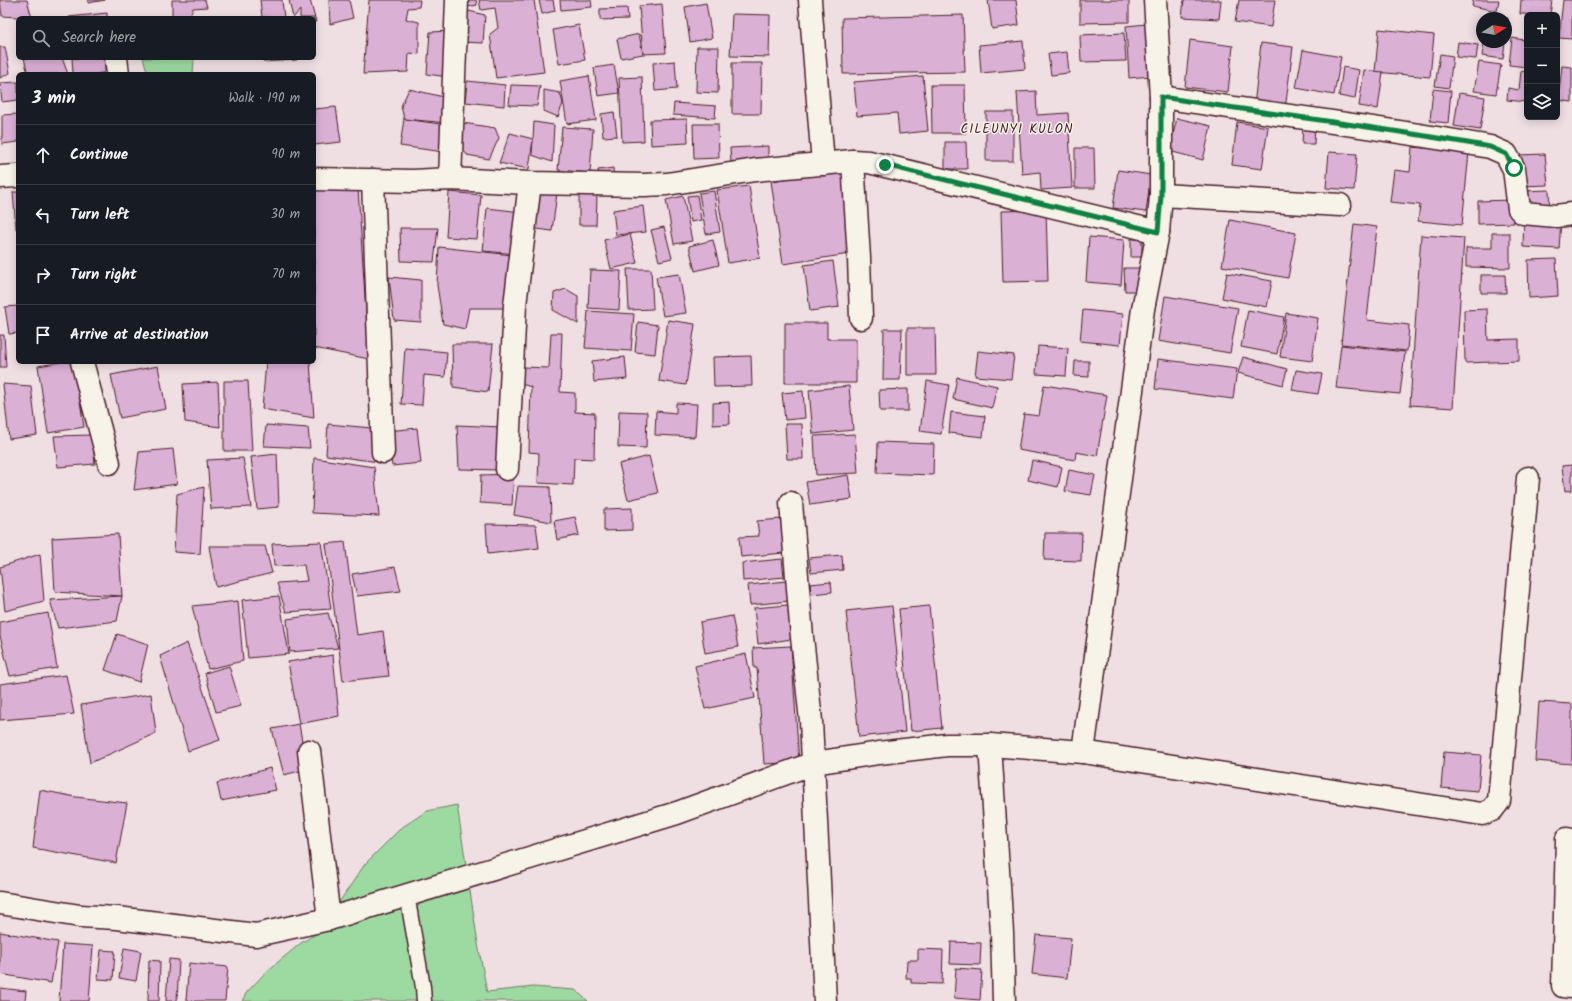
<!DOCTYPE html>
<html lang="en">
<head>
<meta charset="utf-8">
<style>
	:root { --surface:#171b24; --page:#242831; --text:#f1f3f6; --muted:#9ea1a6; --line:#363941 }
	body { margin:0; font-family:Kalam,sans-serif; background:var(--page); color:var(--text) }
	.controls { position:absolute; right:12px; top:12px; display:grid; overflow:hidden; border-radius:6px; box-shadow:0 2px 10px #0003 }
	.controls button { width:36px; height:36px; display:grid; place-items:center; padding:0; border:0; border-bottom:1px solid var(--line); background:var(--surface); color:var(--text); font:20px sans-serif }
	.compass { position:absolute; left:1476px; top:12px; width:36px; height:36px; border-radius:50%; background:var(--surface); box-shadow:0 2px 10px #0003; rotate:79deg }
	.stop { position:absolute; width:12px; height:12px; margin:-9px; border:3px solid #0b8043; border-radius:50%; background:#fff }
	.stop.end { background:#0b8043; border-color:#fff; box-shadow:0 1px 4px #0008 }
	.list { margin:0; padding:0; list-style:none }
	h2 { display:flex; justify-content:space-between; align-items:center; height:52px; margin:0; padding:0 16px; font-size:17px }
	h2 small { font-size:13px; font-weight:400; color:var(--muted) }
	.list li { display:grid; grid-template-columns:26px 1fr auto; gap:12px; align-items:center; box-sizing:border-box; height:60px; padding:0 16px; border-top:1px solid var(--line) }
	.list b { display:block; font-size:15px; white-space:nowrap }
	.list em { font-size:13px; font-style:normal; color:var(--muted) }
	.icon { flex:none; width:22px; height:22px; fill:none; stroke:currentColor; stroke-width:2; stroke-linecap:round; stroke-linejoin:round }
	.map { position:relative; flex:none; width:1572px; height:1001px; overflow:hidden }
	.search { position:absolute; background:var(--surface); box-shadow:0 2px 10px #0003; left:16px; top:16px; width:300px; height:44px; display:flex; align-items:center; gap:10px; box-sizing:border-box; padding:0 14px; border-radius:6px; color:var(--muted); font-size:15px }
	.panel { position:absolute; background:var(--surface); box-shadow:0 2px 10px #0003; left:16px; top:72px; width:300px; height:292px; border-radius:6px }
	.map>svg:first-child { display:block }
	.green { fill:#9ddaa2; stroke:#747c66 }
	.building { fill:#dbb0d5; stroke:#4a1f2b }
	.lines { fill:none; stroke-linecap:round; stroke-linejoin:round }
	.lane-casing { stroke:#4a1f2b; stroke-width:17 }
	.street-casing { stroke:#4a1f2b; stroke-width:25 }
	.lane { stroke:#f7f3e8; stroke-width:14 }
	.street { stroke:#f7f3e8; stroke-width:22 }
	.route { stroke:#0b8043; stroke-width:5 }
	.labels { text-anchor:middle; stroke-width:3; stroke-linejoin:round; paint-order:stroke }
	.quarter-label { font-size:13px; letter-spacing:1px; fill:#4a1f2b; stroke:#f7f3e8 }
</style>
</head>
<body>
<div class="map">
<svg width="1572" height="1001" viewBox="0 0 1572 1001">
	<rect width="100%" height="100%" fill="#efdfe2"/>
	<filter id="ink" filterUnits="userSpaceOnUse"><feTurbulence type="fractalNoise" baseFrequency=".025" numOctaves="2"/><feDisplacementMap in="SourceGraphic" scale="8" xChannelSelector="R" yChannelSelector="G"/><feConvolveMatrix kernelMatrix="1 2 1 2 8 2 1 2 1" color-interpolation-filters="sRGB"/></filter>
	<g filter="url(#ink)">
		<g class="green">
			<path d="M143,58H194L193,74H148Z"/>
			<path d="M457,805L478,944L487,992L533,987L575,990L588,1001H242L247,992L266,972L301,943L319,932L365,864L401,828L427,811Z"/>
		</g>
		<g class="building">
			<path d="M0,0H27L32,18L2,16Z"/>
			<path d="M88,0H105L88,3Z"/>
			<path d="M172,0H205L207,7L193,8L189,18H172Z"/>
			<path d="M260,0H282L284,18L262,17Z"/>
			<path d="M289,0H310L316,22H314V18H300V10L293,18Z"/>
			<path d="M329,0H349L353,18L330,24Z"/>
			<path d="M369,0H420L419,7L408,8L406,19L419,22V54L409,53L408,72L363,74Z"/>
			<path d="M462,0H476L477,5L463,8Z"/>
			<path d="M479,0H534L544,72L496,78L490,34L498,28L495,8L481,10Z"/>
			<path d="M539,0H553L555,11L542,14Z"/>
			<path d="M560,0H591L592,7L561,10Z"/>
			<path d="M988,0H1016L1019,25L992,29Z"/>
			<path d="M1080,0H1129V22L1080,23Z"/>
			<path d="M1184,0H1221L1219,19L1182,17Z"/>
			<path d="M1239,0H1275L1271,27L1235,22Z"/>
			<path d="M1473,0H1499L1497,11L1472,6Z"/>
			<path d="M1521,0H1552L1550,15L1520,14Z"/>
			<path d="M1563,0H1572V39L1559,38Z"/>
			<path d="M706,3L712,38L690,42L685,7Z"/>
			<path d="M662,4L666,53L643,54L639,6Z"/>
			<path d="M627,8L628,19L600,20V9Z"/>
			<path d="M469,11L485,15L483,43L462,42V15Z"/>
			<path d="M107,13V18H69V17Z"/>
			<path d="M732,14L770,15L769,57L730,56Z"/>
			<path d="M963,15L965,72L843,74L842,18Z"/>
			<path d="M1487,16L1505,18H1487Z"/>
			<path d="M1506,18H1508L1506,36Z"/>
			<path d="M1147,24L1151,76L1129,78L1126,26Z"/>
			<path d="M579,25L585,60L559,64L553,30Z"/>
			<path d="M1379,29L1434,35L1430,77L1375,72Z"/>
			<path d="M451,31L448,77L427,74L430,32Z"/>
			<path d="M1124,33L1126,61L1081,62L1080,35Z"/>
			<path d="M1527,33V67L1509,65L1512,38L1524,40Z"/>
			<path d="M639,34L643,54L621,58L617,39Z"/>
			<path d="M1190,40L1233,46L1228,92L1185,87Z"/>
			<path d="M1023,41L1025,69L981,73L979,45Z"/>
			<path d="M1458,42L1478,45L1476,59L1456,57Z"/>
			<path d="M1484,42H1505L1503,59L1482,56Z"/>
			<path d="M1261,43L1293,47L1285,110L1254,106Z"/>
			<path d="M0,47H5L10,73L0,78Z"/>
			<path d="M697,47H719L718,93L696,92Z"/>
			<path d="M1303,50L1341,57L1334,95L1296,88Z"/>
			<path d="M1067,52L1069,73L1051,75L1048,54Z"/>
			<path d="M1440,54L1453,56L1449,88L1435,86Z"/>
			<path d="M24,58H62L68,74H28Z"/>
			<path d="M72,58H105V72L96,74H73Z"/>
			<path d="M263,58H297V60L264,62Z"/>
			<path d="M675,61L677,89L655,91L653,63Z"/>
			<path d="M1479,62L1501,65L1496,94L1474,91Z"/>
			<path d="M732,63H762L761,114H732Z"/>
			<path d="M614,65L619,93L598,96L594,68Z"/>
			<path d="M1562,66L1572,67V102L1558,100Z"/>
			<path d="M1343,67L1359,70L1355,99L1339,96Z"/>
			<path d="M1364,70L1383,72L1378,109L1359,106Z"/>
			<path d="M1521,71L1527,72V102L1507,100L1508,88L1519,90Z"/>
			<path d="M589,76L596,120L567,124L560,81Z"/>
			<path d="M923,76L928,131L899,134L897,113L857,116L854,82Z"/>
			<path d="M642,77L644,141L622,142L619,78Z"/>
			<path d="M467,81L505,85L504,106L465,102Z"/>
			<path d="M18,82V100L2,102L0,83Z"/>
			<path d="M511,85L540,86L537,106L509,105Z"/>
			<path d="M931,85H965L966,133H932Z"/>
			<path d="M409,89L448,98V123L404,119L401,106Z"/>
			<path d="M1433,89L1451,91L1448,123L1430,121Z"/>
			<path d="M544,90L560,93L563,103L558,117L544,111Z"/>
			<path d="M1036,91L1037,115L1068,113L1072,188L1041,190L1040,172L1022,174L1017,92Z"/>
			<path d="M1459,93L1485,97L1480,130L1454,126Z"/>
			<path d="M674,103L716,106L715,118L673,115Z"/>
			<path d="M336,107L341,142L314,145V109Z"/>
			<path d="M614,112L617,136L603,137L601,114Z"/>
			<rect x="986" y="112" width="27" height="49"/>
			<path d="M18,114V142L2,144V115Z"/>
			<path d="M1177,118L1211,126L1203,160L1169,151Z"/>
			<path d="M404,119L448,125L444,152L400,146Z"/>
			<path d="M687,119L688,143L651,145L650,120Z"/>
			<path d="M534,122L554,125L552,162L532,155Z"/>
			<path d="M1237,122L1268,127L1262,169L1232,165Z"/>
			<path d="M463,123L495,128L499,138L489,159L467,155L460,145Z"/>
			<path d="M693,124H718L719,158L694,159Z"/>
			<path d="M1303,125H1315L1314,144H1302Z"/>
			<path d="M562,127L593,129L590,173L558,170Z"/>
			<path d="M510,133L533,139L529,169L499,163Z"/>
			<path d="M945,142H966L967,169H945Z"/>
			<path d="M768,146V160L731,162L730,148Z"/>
			<path d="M1412,147L1469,152L1462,225L1418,221L1420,205L1390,202L1394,170L1410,172Z"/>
			<path d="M1075,148H1094L1095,188H1075Z"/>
			<path d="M1329,152L1357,154L1354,190L1326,188Z"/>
			<path d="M1545,154L1548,185L1522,186L1519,155Z"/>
			<path d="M613,168L614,180L599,182L598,170Z"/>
			<path d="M844,170L856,253L783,264L771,181Z"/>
			<path d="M1118,170L1151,175L1146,212L1113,208Z"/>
			<path d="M749,186L760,258L728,263L717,190Z"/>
			<path d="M358,188L369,359L314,348V190Z"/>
			<path d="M534,190L557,193L552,231L530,228Z"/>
			<path d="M1549,190L1550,210L1523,212L1522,191Z"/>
			<path d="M714,191L720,232L706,234L699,193Z"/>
			<path d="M13,192H18V229H16Z"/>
			<path d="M449,192L481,195L477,239L446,237Z"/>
			<path d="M579,195H597L596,225H579Z"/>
			<path d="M697,195L701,220L691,222L687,196Z"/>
			<path d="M683,196L692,241L674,244L666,200Z"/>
			<path d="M1514,200V223L1478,224V201Z"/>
			<path d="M643,206L646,232L616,235L613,210Z"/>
			<path d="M487,208L522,212L518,254L483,251Z"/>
			<path d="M1046,210L1048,281L1003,282L1001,211Z"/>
			<path d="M1524,218L1561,220L1559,249L1523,247Z"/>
			<path d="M1230,220L1296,233L1288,278L1222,266Z"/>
			<path d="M1354,224L1377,227L1367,320L1409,325L1407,351L1341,344Z"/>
			<path d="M664,227L672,258L659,261L651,230Z"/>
			<path d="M400,228H438L434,262L401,261Z"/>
			<path d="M1492,233H1510V268L1466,267V248H1492Z"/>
			<path d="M630,234L637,263L611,269L604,240Z"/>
			<path d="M1421,235L1464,238L1453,408L1410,405Z"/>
			<path d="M1089,237L1124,240L1121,285L1086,282Z"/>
			<rect x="1131" y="239" width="11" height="18"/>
			<path d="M713,240L719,265L695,271L689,246Z"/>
			<path d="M439,247L512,255L505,308H469L465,329L443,324L437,285Z"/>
			<path d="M1556,259L1558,296L1529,298L1528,260Z"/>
			<path d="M833,261L839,307L810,311L804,265Z"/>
			<path d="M1124,268H1144V291H1125Z"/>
			<path d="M627,269H651L653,309L629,310Z"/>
			<path d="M590,270L621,271L619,310L588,308Z"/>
			<path d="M1227,273L1272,281L1267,307L1222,298Z"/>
			<path d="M679,274L686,313L663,316L656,277Z"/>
			<path d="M1481,275H1505L1506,293H1481Z"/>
			<path d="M389,277L421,280V322L394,320Z"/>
			<path d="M566,289L578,296V324L553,310L554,293Z"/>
			<path d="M1165,296L1238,308L1230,353L1158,341Z"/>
			<path d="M18,306V333L9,334L5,307Z"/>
			<path d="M1487,309L1488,340L1519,339V361L1465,363L1464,310Z"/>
			<path d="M1083,310L1123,314L1120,345L1080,341Z"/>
			<path d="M1248,310L1284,317L1277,354L1241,347Z"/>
			<path d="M588,311L634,314L631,351L585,348Z"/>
			<path d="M1286,313L1318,318L1312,361L1280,357Z"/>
			<path d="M668,320L695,324L686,385L659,381Z"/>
			<path d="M638,322L658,325L655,354L635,352Z"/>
			<path d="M785,323H827V339H856V383H785Z"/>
			<path d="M907,328H935L936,375H907Z"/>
			<path d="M884,329H902L900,380H883Z"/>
			<path d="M551,333H562L560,392L575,393V412L595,413L594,459L574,458L573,485L538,483L539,453L529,452L531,387L522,384L523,367L549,368Z"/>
			<path d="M0,335H4L6,367H0Z"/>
			<path d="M452,344H493L488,392L453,387Z"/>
			<path d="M1341,345L1405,352L1400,394L1336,388Z"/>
			<path d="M1038,346L1068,348L1066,376L1036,374Z"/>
			<path d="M405,348L447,352L445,377L424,375L422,405L401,404Z"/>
			<path d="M978,351L1014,355L1011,379L975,376Z"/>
			<path d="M751,356L752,386L714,387L713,357Z"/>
			<path d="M625,357L627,379L594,382L592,361Z"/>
			<path d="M1243,357L1287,369L1283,385L1238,373Z"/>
			<path d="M1158,359L1237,369L1233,399L1155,389Z"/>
			<path d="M1075,361H1089V377L1074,376Z"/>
			<path d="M62,362H74L84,427L48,433L38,366Z"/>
			<path d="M266,362H310L314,418L262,409Z"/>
			<path d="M158,366L166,409L120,418L111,375Z"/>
			<path d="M1296,370L1322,374L1318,394L1292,390Z"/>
			<path d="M957,377L997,386L992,408L953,399Z"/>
			<path d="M224,381H248L252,451H224Z"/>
			<path d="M927,381L949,385L941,434L920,431Z"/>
			<path d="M218,382L220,427L185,422L183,384Z"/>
			<path d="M3,384L31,386L37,435L9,439Z"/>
			<path d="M1044,385L1107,395L1097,456L1076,452L1075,460L1018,450L1024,414L1039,416Z"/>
			<path d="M849,386L853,430L813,434L809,390Z"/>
			<path d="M908,389V411H880L879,390Z"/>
			<path d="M803,391L805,418L785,420L782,393Z"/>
			<path d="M729,402L730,424L713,425V403Z"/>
			<path d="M676,403L697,404L695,437L655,435L656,411L676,413Z"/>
			<path d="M619,411L647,412L646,448L618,447Z"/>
			<path d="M951,412L985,416L983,437L949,433Z"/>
			<path d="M328,424L372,428L379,462L326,455Z"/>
			<path d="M785,424H802L803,459H787Z"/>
			<path d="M266,425L308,428L310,448L264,446Z"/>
			<path d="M457,425L502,427L500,470L459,469Z"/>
			<path d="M417,428L421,463L392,466L388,431Z"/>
			<path d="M855,434L858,473L816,475L814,436Z"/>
			<path d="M92,435L95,464L58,467L54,436Z"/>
			<path d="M878,442L934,444L933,475L877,473Z"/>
			<path d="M173,449L177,484L134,490L139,452Z"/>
			<path d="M277,454L279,507L257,509L251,457Z"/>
			<path d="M649,456L658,493L628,500L619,464Z"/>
			<path d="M243,458L251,507L211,509L207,460Z"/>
			<path d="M314,458L374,467L379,516L312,513Z"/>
			<path d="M1032,460L1062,467L1058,487L1028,480Z"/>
			<path d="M1572,465V490L1565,491L1562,466Z"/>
			<path d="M1069,470L1095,475L1091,495L1065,491Z"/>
			<path d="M514,474L512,505L480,503L481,475Z"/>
			<path d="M848,475L852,499L810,505L806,482Z"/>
			<path d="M518,486L550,487L551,522L514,515Z"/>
			<path d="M204,487L200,554L174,552L177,494Z"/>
			<path d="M632,508V530L604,531V509Z"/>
			<path d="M575,517L579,535L557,540L554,521Z"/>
			<path d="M781,519L784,553L741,557L739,537L759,536L757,521Z"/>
			<path d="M486,524L536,525L539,548L488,554Z"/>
			<path d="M1045,533H1082L1081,561L1044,560Z"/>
			<path d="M118,534L122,596L55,592L52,538Z"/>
			<path d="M321,542L331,609L286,612L277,583L307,581L304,565L274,566L272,544Z"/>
			<path d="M345,542L357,635L383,631L389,676L343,681L326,544Z"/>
			<path d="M209,546H265L272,573L216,587Z"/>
			<path d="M40,554L44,601L5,611L0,567Z"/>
			<path d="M842,555L843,570L811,573L809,558Z"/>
			<path d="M782,559L784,577L743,581L742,563Z"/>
			<path d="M395,567L401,591L357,596L352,574Z"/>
			<path d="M787,581L789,601L750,605L748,585Z"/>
			<path d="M831,582L832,592L811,594L810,584Z"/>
			<path d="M122,596L117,621L58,628L50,600Z"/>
			<path d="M279,596L289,654L248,658L242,600Z"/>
			<path d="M238,601L243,661L208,669L192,606Z"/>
			<path d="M788,605L792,639L758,644L754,608Z"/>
			<path d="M892,606L905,732L859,737L846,611Z"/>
			<path d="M929,606L942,728L911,731L899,609Z"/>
			<path d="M48,613L57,668L10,676L0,636V622Z"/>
			<path d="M328,613L338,648L290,652L287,619Z"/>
			<path d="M732,616L738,647L705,653L700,622Z"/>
			<path d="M117,634L148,644L139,682L105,670Z"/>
			<path d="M187,643L220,740L188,751L160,656Z"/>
			<path d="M791,646L799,762L764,764L757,668H754L753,648Z"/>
			<path d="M746,654L755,698L705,709L695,666Z"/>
			<path d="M333,655L339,716L299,724L288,662Z"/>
			<path d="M229,666L241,706L216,712L205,673Z"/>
			<path d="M66,675L74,714L0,720V684Z"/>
			<path d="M151,694L156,733L90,763L81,705Z"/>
			<path d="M1539,702L1572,704V764L1535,761Z"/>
			<path d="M299,724L307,769L284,775L272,729Z"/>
			<path d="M1444,752L1481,755L1478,791L1441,788Z"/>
			<path d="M270,768L276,790L221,801L217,783Z"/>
			<path d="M40,790L76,797L127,803L116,863L33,848Z"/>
			<path d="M0,932L58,942L51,983L0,974Z"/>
			<path d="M1036,935L1071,938L1067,978L1032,974Z"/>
			<path d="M951,942L981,943L980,965L950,964Z"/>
			<path d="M63,944L93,946L89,1001H59Z"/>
			<path d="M124,948L141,951L136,981L119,978Z"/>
			<path d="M918,949L943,950L942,984L911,983V978H906L907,960H918Z"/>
			<path d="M101,950L115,951L113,980L98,979Z"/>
			<path d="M169,959L179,960L177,1001H166Z"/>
			<path d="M149,960L160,961L159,1001H148Z"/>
			<path d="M189,963L228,967L225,1001H186Z"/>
			<path d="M956,968L982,970L980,1000L954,998Z"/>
			<path d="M0,988L26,991L25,1001H0Z"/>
		</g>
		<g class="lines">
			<g class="lane-casing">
				<path id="lane" d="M407,895L423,987L424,1001"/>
			</g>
			<g class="street-casing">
				<g id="street">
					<path d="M810,0L823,164"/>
					<path d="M116,58L118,74"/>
					<path d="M1161,97C1270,114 1380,127 1490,147L1506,154L1514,169L1519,209L1523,213L1556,216L1572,214"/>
					<path d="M853,161L859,258L861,318"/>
					<path d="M0,177L18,176"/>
					<path d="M314,179L413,181L450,179L530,183L644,185L667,184L755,170L853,161L869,162L1158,232"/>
					<path d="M450,179L457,0"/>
					<path d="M373,180L383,452"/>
					<path d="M1161,195L1340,205"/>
					<path d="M82,362L109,463"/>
					<path d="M507,469L515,305L530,183"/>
					<path d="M791,503L802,637L811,721L825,1001"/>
					<path d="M990,745L1002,933L1004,1001"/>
					<path d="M309,751L329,919"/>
					<path d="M1083,752L1143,309L1158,232L1161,195V97L1155,0"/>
					<path d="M1572,840L1567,839L1563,986L1572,987"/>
					<path d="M0,903L80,916L117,918L256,935L329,919L677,813L814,763L879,753L947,745H990L1083,752L1482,814L1492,810L1499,801L1528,478"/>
				</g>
			</g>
			<use href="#lane" class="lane"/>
			<use href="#street" class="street"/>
		</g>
	</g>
	<g class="lines" filter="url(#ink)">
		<path class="route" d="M885,165L1158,232L1161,195V97C1270,114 1381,127 1490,147L1506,154L1514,168"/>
	</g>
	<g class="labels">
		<g class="quarter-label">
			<text x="1017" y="133">CILEUNYI KULON</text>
		</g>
	</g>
</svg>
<div class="controls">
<button>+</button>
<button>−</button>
<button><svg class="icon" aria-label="layers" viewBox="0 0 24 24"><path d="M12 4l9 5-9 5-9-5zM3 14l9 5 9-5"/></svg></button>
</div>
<svg class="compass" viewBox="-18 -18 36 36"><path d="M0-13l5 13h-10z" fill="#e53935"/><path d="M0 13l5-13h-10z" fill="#9ea1a6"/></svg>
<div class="stop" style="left:1514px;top:168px"></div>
<div class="stop end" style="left:885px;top:165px"></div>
<div class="search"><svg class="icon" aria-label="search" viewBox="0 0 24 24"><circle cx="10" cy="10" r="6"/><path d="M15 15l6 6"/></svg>Search here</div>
<section class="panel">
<h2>3 min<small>Walk · 190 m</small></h2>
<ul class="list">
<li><svg class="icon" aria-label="ahead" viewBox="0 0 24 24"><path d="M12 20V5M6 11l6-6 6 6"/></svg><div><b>Continue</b></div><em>90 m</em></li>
<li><svg class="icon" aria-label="left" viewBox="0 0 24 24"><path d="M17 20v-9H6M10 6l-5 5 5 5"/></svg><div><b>Turn left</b></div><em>30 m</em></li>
<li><svg class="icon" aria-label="right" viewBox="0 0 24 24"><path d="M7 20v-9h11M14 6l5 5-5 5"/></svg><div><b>Turn right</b></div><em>70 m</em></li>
<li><svg class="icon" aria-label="arrive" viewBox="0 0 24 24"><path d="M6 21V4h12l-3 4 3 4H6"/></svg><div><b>Arrive at destination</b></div></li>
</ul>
</section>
</div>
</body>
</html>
